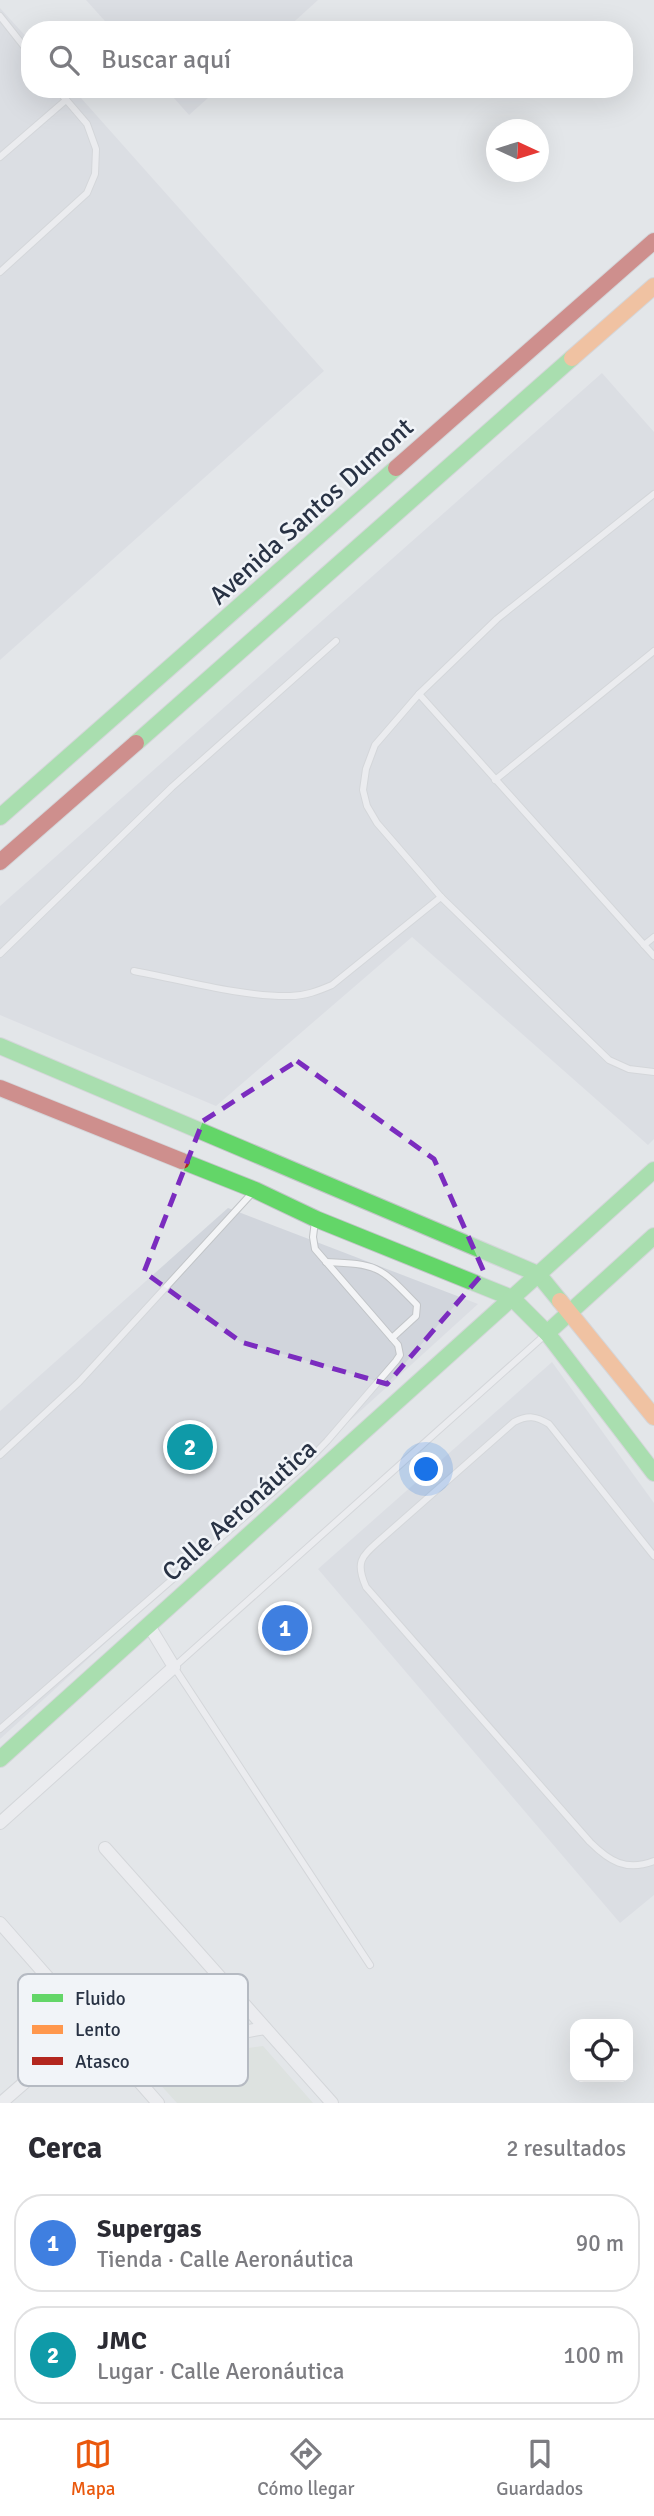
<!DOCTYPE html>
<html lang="es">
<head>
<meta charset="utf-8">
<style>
	:root { --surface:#fff; --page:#f2f2f3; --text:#2b2b33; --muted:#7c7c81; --line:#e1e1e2; --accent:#ea580c }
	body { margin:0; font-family:Signika,sans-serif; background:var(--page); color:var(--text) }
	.controls { position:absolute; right:21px; bottom:21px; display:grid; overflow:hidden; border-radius:14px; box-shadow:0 7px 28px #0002 }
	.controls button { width:63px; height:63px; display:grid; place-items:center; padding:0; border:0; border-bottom:2px solid var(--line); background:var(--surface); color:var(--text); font:35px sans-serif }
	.compass { position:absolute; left:486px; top:119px; width:63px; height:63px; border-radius:50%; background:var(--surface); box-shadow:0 7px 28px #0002; rotate:94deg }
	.you { position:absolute; left:427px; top:1470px; width:24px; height:24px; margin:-18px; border:5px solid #fff; border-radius:50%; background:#1a73e8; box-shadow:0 0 0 10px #1a73e833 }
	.badge { display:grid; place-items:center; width:46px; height:46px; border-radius:50%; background:var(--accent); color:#fff; font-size:23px; font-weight:700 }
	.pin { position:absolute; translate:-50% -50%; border:4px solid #fff; box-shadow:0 2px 7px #0006 }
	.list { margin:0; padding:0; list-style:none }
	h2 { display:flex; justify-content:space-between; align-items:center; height:91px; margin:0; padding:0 28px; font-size:30px }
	h2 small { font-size:23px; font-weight:400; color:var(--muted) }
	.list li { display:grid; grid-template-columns:46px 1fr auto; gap:21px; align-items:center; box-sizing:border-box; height:98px; margin:0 14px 14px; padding:0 14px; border:2px solid var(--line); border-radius:28px }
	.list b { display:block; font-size:26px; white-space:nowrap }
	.list p { margin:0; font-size:23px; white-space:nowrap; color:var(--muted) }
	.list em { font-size:23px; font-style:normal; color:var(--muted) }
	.icon { flex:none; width:38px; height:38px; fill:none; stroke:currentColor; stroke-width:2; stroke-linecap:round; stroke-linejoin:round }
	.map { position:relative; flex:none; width:654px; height:2103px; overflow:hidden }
	.search { position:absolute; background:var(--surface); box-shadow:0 7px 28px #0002; left:21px; right:21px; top:21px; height:77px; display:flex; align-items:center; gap:18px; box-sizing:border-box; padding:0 24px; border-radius:28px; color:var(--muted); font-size:26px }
	.sheet { height:315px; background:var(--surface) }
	nav { display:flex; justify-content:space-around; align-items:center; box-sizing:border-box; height:98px; border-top:2px solid var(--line); background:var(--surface); font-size:19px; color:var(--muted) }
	nav a { display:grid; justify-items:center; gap:4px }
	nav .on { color:var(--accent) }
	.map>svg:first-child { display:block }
	.built { fill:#d1d5dc }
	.green { fill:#d4ddd4 }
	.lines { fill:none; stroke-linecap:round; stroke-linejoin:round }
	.lane-casing { stroke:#c1c4c7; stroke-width:8 }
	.street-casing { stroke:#c1c4c7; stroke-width:14 }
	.fast-casing { stroke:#c1c4c7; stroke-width:18 }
	.slow-casing { stroke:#c1c4c7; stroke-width:18 }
	.jam-casing { stroke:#c1c4c7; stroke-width:18 }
	.lane { stroke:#f3f4f6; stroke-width:6 }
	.street { stroke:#f3f4f6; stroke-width:12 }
	.fast { stroke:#63d668; stroke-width:16 }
	.slow { stroke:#ff974d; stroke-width:16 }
	.jam { stroke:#b3261e; stroke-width:16 }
	.marked { fill:none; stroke:#7b2cbf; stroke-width:5; stroke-dasharray:14 9; stroke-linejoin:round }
	.labels { text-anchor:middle; stroke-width:5; stroke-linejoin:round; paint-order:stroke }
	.street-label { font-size:26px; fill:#283244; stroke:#f1f4f8 }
	.key { fill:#f1f4f8; stroke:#b5bac2; stroke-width:2 }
	.key-label { font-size:19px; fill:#283244 }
</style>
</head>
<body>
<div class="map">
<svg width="654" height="2103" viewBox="0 0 654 2103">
	<rect width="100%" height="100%" fill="#e3e6e9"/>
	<g class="built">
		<path d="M86,0H318L285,30H113Z"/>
		<path d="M0,8L30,41V89H73L324,371L0,660Z"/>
		<path d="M166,89H218L189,115Z"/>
		<path d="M602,373L654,432V1139L648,1145L412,937L216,1106L0,1015V906Z"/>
		<path d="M228,1208L478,1304L0,1739V1411Z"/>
		<path d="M552,1362L654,1503V1895L620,1923L318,1569Z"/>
	</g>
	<path class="green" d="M263,2046L313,2103H177L147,2070L152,2061Z"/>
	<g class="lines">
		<g class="lane-casing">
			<g id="lane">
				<path d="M0,16L30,54"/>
				<path d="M0,157L66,100"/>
				<path d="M0,272L87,193L95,174L96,149L87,124L57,89"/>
				<path d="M654,494L497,619L419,694L375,745L366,769L363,790L367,806L377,823L441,897L609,1060L629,1069L654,1072"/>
				<path d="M419,694L654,956"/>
				<path d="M495,780L654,651"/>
				<path d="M644,945L654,937"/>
				<path d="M0,954L172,787L336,641"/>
				<path d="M134,971C182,980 242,997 290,996C305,996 318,991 332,985L441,897"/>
				<path d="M326,1262C380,1264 380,1267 417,1305L416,1316L392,1338"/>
				<path d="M0,1455L79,1382L253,1192"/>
				<path d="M654,1556L549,1424C536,1416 528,1415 514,1422L380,1540C361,1557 355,1562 366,1587L590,1842C609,1861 626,1872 654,1861"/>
				<path d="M0,1729L303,1466L327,1441L396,1361L400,1355L398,1345L315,1249L313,1237L315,1221"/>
				<path d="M370,1965L174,1667L546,1334"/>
			</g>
		</g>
		<g class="street-casing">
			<g id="street">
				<path d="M0,1823L174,1667L148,1624"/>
				<path d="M105,1848L332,2103"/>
				<path d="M0,1923L158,2103"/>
				<path d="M115,2055L265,2028"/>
				<path d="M1,2103L32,2076"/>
			</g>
		</g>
		<g class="fast-casing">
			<g id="fast">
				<path d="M136,743L572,358"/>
				<path d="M0,817L396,468"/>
				<path d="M0,1046L538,1274L560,1301"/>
				<path d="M182,1161L255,1190L316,1219L512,1298L547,1333L654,1473"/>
				<path d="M547,1333L654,1236"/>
				<path d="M0,1759L654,1170"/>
			</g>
		</g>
		<g class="slow-casing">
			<g id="slow">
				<path d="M572,358L654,286"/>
				<path d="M560,1301L654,1417"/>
			</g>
		</g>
		<g class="jam-casing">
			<g id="jam">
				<path d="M396,468L654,241"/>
				<path d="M0,862L136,743"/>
				<path d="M0,1088L182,1161"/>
			</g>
		</g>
		<use href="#lane" class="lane"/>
		<use href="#street" class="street"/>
		<use href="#fast" class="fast"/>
		<use href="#slow" class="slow"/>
		<use href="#jam" class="jam"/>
	</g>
	<path d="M0 0H654V2103H0ZM297,1061L434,1159L484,1272L387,1384L241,1342L144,1272L203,1121Z" fill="#e3e6e9" fill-opacity=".55" fill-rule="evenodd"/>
	<path class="marked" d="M297,1061L434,1159L484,1272L387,1384L241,1342L144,1272L203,1121Z"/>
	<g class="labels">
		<g class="street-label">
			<text transform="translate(311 511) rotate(-42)" y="9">Avenida Santos Dumont</text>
			<text transform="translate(239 1510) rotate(-42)" y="9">Calle Aeronáutica</text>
		</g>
	</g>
	<rect x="18" y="1974" width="230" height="112" rx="10" class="key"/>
	<rect x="32" y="1994" width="31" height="8" fill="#63d668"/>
	<rect x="32" y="2025" width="31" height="9" fill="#ff974d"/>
	<rect x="32" y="2057" width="31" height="8" fill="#b3261e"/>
	<g class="key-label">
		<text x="75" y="2005">Fluido</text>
		<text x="75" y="2036">Lento</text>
		<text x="75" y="2068">Atasco</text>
	</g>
</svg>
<div class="controls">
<button><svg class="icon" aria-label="locate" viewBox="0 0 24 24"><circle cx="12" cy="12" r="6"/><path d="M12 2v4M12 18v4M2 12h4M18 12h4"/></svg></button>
</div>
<svg class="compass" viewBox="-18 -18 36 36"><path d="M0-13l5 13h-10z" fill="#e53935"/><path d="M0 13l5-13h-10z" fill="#7c7c81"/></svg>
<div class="you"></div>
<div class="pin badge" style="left:285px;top:1628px;background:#3f7fe0">1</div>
<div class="pin badge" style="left:190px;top:1447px;background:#0f9aa8">2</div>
<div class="search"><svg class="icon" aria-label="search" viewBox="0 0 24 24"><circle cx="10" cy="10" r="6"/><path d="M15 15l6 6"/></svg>Buscar aquí</div>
</div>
<section class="sheet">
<h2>Cerca<small>2 resultados</small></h2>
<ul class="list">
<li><span class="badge" style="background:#3f7fe0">1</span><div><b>Supergas</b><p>Tienda · Calle Aeronáutica</p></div><em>90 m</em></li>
<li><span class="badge" style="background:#0f9aa8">2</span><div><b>JMC</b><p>Lugar · Calle Aeronáutica</p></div><em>100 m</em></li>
</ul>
</section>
<nav>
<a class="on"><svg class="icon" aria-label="map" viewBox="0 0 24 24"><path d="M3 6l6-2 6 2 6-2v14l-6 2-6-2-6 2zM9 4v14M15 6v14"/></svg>Mapa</a>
<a><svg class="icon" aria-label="directions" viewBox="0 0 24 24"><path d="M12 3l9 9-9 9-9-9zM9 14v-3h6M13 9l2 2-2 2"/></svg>Cómo llegar</a>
<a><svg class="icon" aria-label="saved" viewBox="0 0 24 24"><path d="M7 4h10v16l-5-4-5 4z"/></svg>Guardados</a>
</nav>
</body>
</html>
